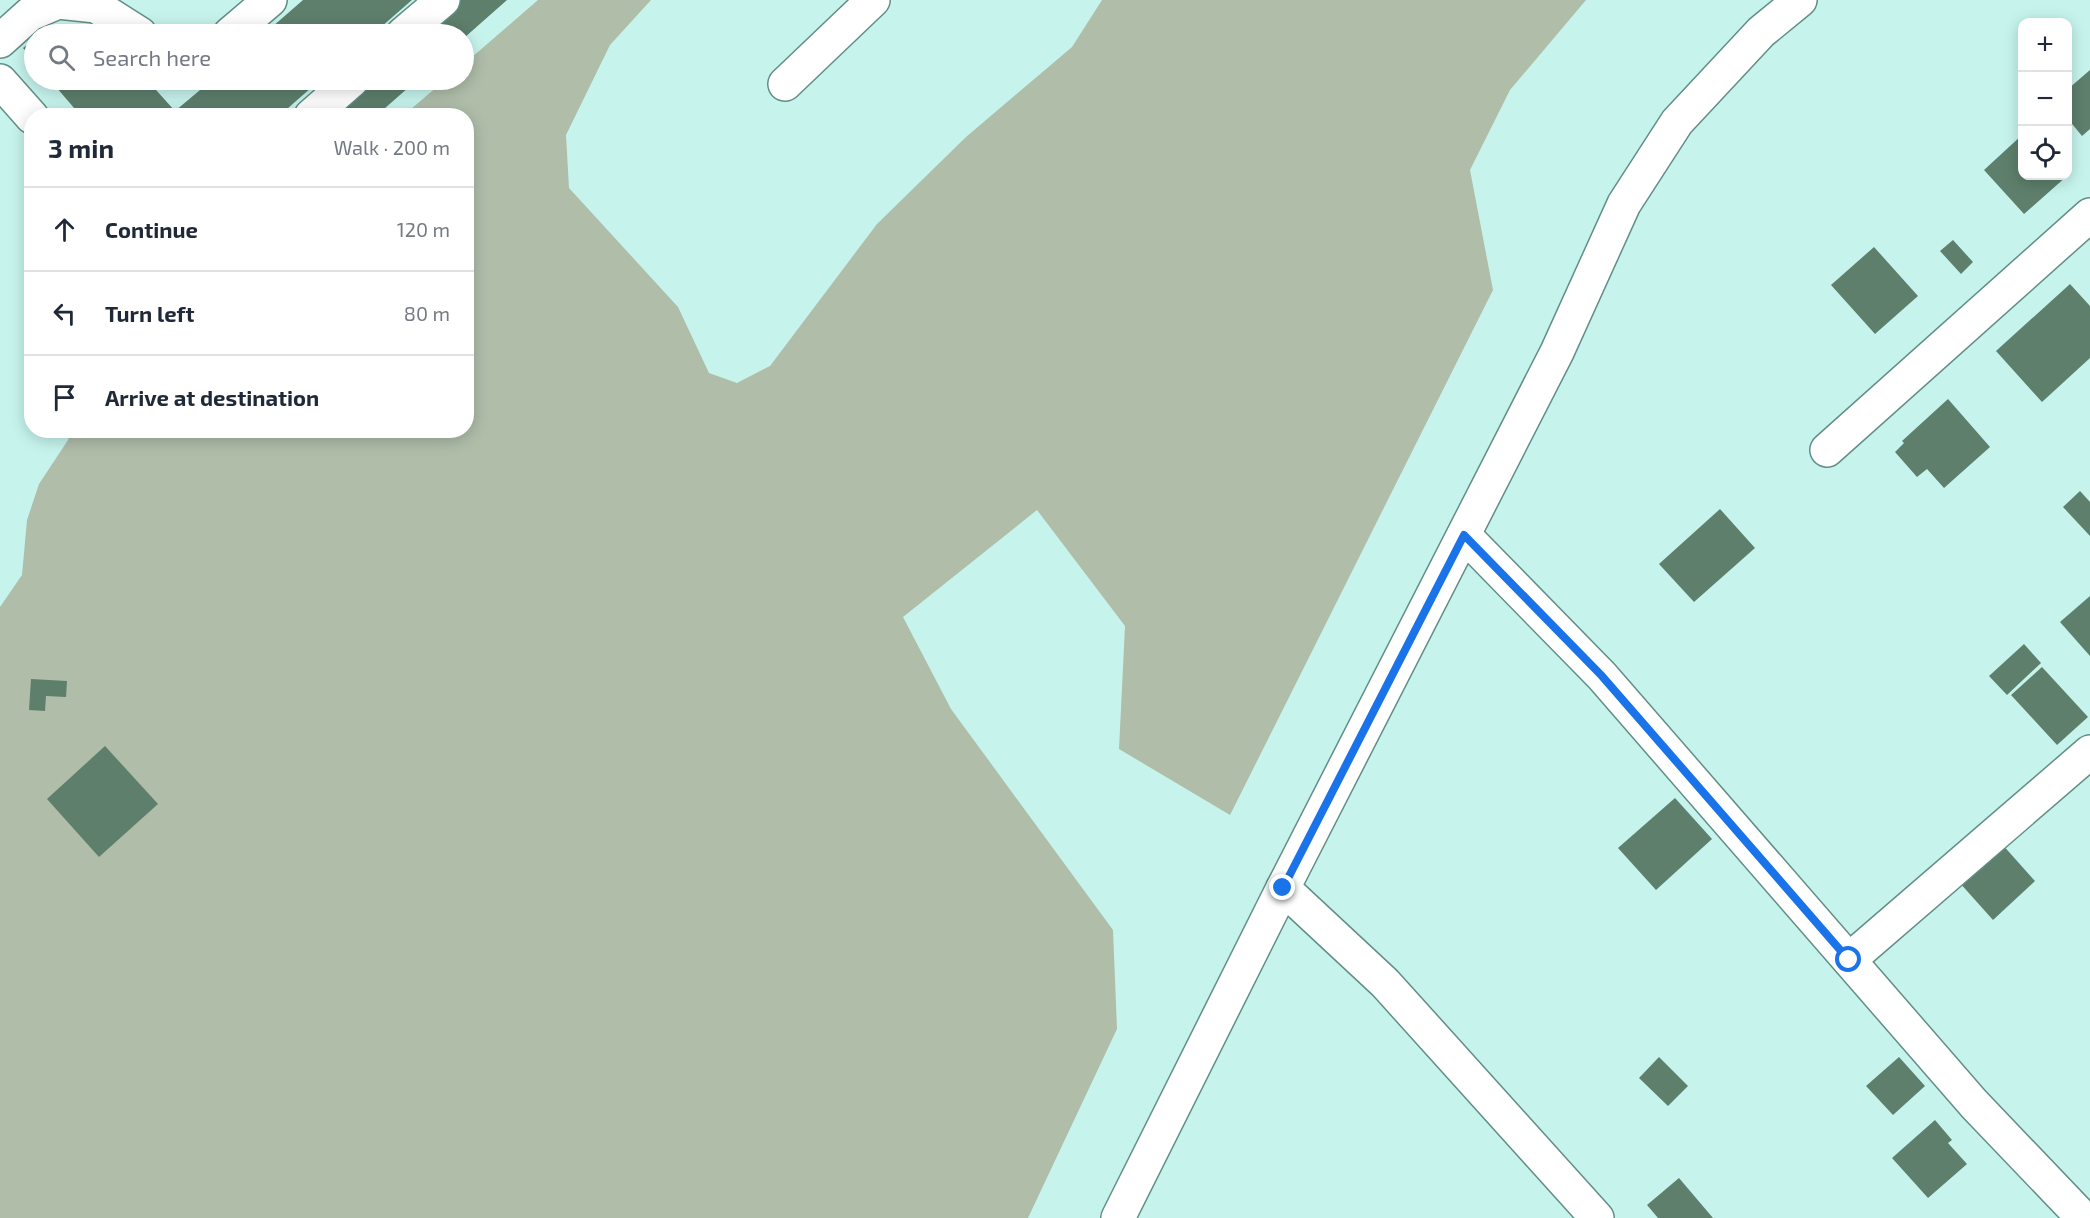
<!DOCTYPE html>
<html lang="en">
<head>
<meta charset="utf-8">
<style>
	:root { --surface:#fff; --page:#f2f2f3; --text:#1f2937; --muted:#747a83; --line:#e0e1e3 }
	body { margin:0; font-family:"Exo 2",sans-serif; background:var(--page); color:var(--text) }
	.controls { position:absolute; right:18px; top:18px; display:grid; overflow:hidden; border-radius:12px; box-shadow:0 3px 15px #0003 }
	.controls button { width:54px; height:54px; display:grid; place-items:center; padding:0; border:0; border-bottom:2px solid var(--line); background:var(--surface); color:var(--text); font:30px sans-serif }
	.stop { position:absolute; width:18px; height:18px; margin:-14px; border:4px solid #1a73e8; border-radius:50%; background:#fff }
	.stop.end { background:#1a73e8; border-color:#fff; box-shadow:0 2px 6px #0008 }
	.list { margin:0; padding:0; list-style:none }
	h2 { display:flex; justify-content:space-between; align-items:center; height:78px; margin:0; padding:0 24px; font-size:26px }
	h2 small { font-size:20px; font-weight:400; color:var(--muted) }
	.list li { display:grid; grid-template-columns:39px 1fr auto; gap:18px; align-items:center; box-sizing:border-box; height:84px; padding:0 24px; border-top:2px solid var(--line) }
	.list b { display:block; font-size:22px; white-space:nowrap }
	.list em { font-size:20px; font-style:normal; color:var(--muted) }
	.icon { flex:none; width:33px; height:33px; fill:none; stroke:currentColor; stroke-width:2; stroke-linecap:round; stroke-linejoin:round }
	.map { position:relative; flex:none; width:2090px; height:1218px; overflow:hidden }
	.search { position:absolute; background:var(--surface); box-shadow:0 3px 15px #0003; left:24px; top:24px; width:450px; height:66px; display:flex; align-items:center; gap:15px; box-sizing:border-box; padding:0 21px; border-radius:33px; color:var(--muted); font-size:22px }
	.panel { position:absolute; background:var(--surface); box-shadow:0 3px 15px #0003; left:24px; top:108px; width:450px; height:330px; border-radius:24px }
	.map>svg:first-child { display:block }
	.green { fill:#afbda9 }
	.building { fill:#5d7f6c }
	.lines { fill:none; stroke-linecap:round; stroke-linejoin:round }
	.minor-casing { stroke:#628e87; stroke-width:36 }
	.minor { stroke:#fff; stroke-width:33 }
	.route { stroke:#1a73e8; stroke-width:8 }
</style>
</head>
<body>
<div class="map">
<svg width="2090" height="1218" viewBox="0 0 2090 1218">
	<rect width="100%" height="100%" fill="#c6f4ed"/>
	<path class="green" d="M538,0H651L610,45L566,135L569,188L678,307L709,373L737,383L770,366L877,224L966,137L1072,47L1102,0H1586L1510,90L1470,170L1493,290L1230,815L1119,749L1125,626L1037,510L903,617L951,709L1113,930L1117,1029L1028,1218H0V607L22,575L27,520L39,484L68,440L71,431L466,430V116L404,115L445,80H464V64Z"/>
	<g class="building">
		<path d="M303,0H412L373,34H264Z"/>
		<path d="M457,0H507L464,38V34H419Z"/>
		<path d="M49,26L57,34H39Z"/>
		<path d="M34,39V61L23,48Z"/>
		<path d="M2090,70V129L2082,136L2068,119V89Z"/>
		<path d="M50,80H147L175,111L212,80H320L279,116H81Z"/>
		<path d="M368,80H417L376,116H327Z"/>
		<path d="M2022,135V176H2067L2024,214L1984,170Z"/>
		<path d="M1953,240L1973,262L1961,274L1940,251Z"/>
		<path d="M1874,247L1918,296L1875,334L1831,285Z"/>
		<path d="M2070,284L2090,306V358L2042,402L1996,351Z"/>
		<path d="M1948,399L1990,447L1944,488L1927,469L1917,477L1895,452L1904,443L1902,441Z"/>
		<path d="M2080,491L2090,502V536L2063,507Z"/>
		<path d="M1720,509L1755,548L1694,602L1659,564Z"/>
		<path d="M2090,596V656L2060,622Z"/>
		<path d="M2024,644L2041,663L2007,695L1989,676Z"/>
		<path d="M2042,667L2088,717L2057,745L2011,695Z"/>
		<path d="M31,679L67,681L66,697L46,696L45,711L29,710Z"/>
		<path d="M105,746L158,804L99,857L47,799Z"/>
		<path d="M1675,798L1712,839L1656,890L1618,848Z"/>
		<path d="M2001,843L2035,881L1993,920L1959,882Z"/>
		<path d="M1659,1057L1688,1086L1668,1106L1639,1078Z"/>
		<path d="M1899,1057L1925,1086L1893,1115L1866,1086Z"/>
		<path d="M1935,1120L1952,1140L1948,1143L1967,1164L1928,1198L1892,1158Z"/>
		<path d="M1679,1178L1713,1218H1658L1647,1205Z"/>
	</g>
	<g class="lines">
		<g class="minor-casing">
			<g id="minor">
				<path d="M230,34L270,0"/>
				<path d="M403,34L443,0"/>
				<path d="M0,41L30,14L58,2L96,6L140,34"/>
				<path d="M0,81L32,117"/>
				<path d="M785,84L873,0"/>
				<path d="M311,116L352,80"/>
				<path d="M1827,450L2090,215"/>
				<path d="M1464,535L1602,676L1974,1104L2083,1218"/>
				<path d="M1283,888L1385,983L1597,1218"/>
				<path d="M1849,960L2090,752"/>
				<path d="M1118,1218L1283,888L1557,352L1624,204L1677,122L1761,32L1800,0"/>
			</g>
		</g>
		<use href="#minor" class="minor"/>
	</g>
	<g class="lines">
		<path class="route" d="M1283,888L1464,535L1602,676L1849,960"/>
	</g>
</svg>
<div class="controls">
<button>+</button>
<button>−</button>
<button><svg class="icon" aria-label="locate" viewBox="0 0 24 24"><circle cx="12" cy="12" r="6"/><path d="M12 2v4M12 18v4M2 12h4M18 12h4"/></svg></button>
</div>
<div class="stop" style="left:1849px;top:960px"></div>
<div class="stop end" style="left:1283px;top:888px"></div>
<div class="search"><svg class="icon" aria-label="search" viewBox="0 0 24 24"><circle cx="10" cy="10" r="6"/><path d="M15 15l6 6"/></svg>Search here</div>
<section class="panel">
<h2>3 min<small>Walk · 200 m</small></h2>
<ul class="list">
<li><svg class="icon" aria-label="ahead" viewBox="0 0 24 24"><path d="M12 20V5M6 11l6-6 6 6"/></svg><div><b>Continue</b></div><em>120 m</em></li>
<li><svg class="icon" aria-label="left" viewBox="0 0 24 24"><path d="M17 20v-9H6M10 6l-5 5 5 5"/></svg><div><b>Turn left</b></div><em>80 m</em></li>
<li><svg class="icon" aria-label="arrive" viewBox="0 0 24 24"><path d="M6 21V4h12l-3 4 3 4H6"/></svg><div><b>Arrive at destination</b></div></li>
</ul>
</section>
</div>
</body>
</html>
